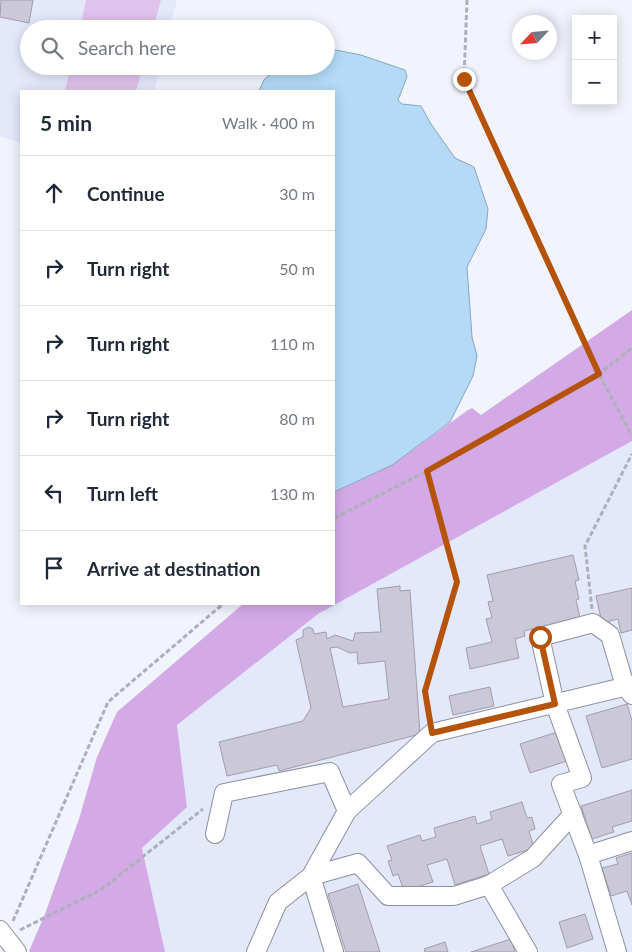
<!DOCTYPE html>
<html lang="en">
<head>
<meta charset="utf-8">
<style>
	:root { --surface:#fff; --page:#f6f6f7; --text:#1f2937; --muted:#747a83; --line:#e0e1e3 }
	body { margin:0; font-family:Lato,sans-serif; background:var(--page); color:var(--text) }
	.controls { position:absolute; right:15px; top:15px; display:grid; overflow:hidden; border-radius:0px; box-shadow:0 2px 12px #0003 }
	.controls button { width:45px; height:45px; display:grid; place-items:center; padding:0; border:0; border-bottom:1px solid var(--line); background:var(--surface); color:var(--text); font:25px sans-serif }
	.compass { position:absolute; left:512px; top:15px; width:45px; height:45px; border-radius:50%; background:var(--surface); box-shadow:0 2px 12px #0003; rotate:244deg }
	.stop { position:absolute; width:15px; height:15px; margin:-11px; border:4px solid #b45309; border-radius:50%; background:#fff }
	.stop.end { background:#b45309; border-color:#fff; box-shadow:0 1px 5px #0008 }
	.list { margin:0; padding:0; list-style:none }
	h2 { display:flex; justify-content:space-between; align-items:center; height:65px; margin:0; padding:0 20px; font-size:21px }
	h2 small { font-size:16px; font-weight:400; color:var(--muted) }
	.list li { display:grid; grid-template-columns:32px 1fr auto; gap:15px; align-items:center; box-sizing:border-box; height:75px; padding:0 20px; border-top:1px solid var(--line) }
	.list b { display:block; font-size:19px; white-space:nowrap }
	.list em { font-size:16px; font-style:normal; color:var(--muted) }
	.icon { flex:none; width:28px; height:28px; fill:none; stroke:currentColor; stroke-width:2; stroke-linecap:round; stroke-linejoin:round }
	.map { position:relative; flex:none; width:632px; height:952px; overflow:hidden }
	.search { position:absolute; background:var(--surface); box-shadow:0 2px 12px #0003; left:20px; top:20px; width:315px; height:55px; display:flex; align-items:center; gap:12px; box-sizing:border-box; padding:0 18px; border-radius:28px; color:var(--muted); font-size:19px }
	.panel { position:absolute; background:var(--surface); box-shadow:0 2px 12px #0003; left:20px; top:90px; width:315px; height:515px; border-radius:0px }
	.map>svg:first-child { display:block }
	.built { fill:#e4e8fb }
	.green { fill:#e0c2ed }
	.forest { fill:#d3aae6 }
	.water { fill:#b4daf7; stroke:#8aa6bc }
	.building { fill:#cbc8d8; stroke:#a19dad; fill-rule:evenodd }
	.lines { fill:none; stroke-linecap:round; stroke-linejoin:round }
	.minor-casing { stroke:#8d909f; stroke-width:20 }
	.path { stroke:#aeb0b9; stroke-width:3; stroke-dasharray:5 2.5; stroke-linecap:butt }
	.minor { stroke:#fff; stroke-width:18 }
	.route { stroke:#b45309; stroke-width:6 }
</style>
</head>
<body>
<div class="map">
<svg width="632" height="952" viewBox="0 0 632 952">
	<rect width="100%" height="100%" fill="#f1f3fd"/>
	<g class="built">
		<path d="M0,0H177L169,29H29V66H160L154,91H21V142L0,137Z"/>
		<path d="M632,441V952H165L142,847L187,807L177,725L318,614Z"/>
	</g>
	<g class="green">
		<path d="M86,0H161L153,29H80Z"/>
		<path d="M71,66H143L136,91H65Z"/>
	</g>
	<path class="forest" d="M632,310V441L318,614L177,725L187,807L142,848L165,952H30L29,951L45,914L79,819L97,757L117,712L243,604H334V492L392,465L468,410L472,408L481,415Z"/>
	<path class="water" d="M326,48L361,55L405,70L407,77L398,100L402,104L421,106L431,124L455,158L474,167L488,209L486,229L467,267L472,337L477,356L473,376L450,422L392,465L334,492V91H259L264,80L279,66H326Z"/>
	<g class="building">
		<path d="M1,0H33L29,23L0,17Z"/>
		<path d="M573,555L579,580L575,581L579,599L576,600L580,618L524,631L525,636L515,639L519,658L470,669L466,648L492,642L486,619L492,618L488,602L493,601L487,575Z"/>
		<path d="M400,586V591L410,590L420,734L279,771L277,765L227,776L219,742L303,721L311,708L296,640L303,637V630L309,627L313,629L314,634L326,632L327,639L335,635L353,641L355,633L381,632L377,589ZM337,647L350,653L357,652L358,664L385,661L389,699L343,707L330,648Z"/>
		<path d="M632,588V630L621,633L618,619L602,623L596,596Z"/>
		<path d="M490,687L494,706L453,715L449,696Z"/>
		<path d="M627,704L632,721V759L602,768L586,716Z"/>
		<path d="M557,732L567,761L530,773L520,744Z"/>
		<path d="M632,790V821L612,827L614,832L592,839L581,806Z"/>
		<path d="M522,802L527,818L532,817L535,829L529,831L534,848L508,856L502,839L480,846L489,874L455,885L447,859L427,865L433,882L404,891L398,874L393,876L388,861L392,860L387,846L420,835L422,841L436,837L434,828L475,816L477,824L492,819L490,812Z"/>
		<path d="M632,853V905L627,891L611,896L602,868L618,864L616,858Z"/>
		<path d="M358,884L380,952H346L328,894Z"/>
		<path d="M585,914L593,939L567,948L559,922Z"/>
		<path d="M511,939L515,952H471Z"/>
		<path d="M445,942L448,952H425L424,949Z"/>
	</g>
	<g class="lines">
		<g class="minor-casing">
			<g id="minor">
				<path d="M215,834L224,793L330,772L347,811"/>
				<path d="M588,855L561,784L582,778L555,704L540,637L593,623L610,635L625,686L632,695"/>
				<path d="M311,876L358,863L388,896H454L489,885L528,952"/>
				<path d="M311,876L334,952"/>
				<path d="M489,885L533,858L573,814"/>
				<path d="M0,930L17,952"/>
				<path d="M256,952L278,902L311,876L347,811L432,733L632,685"/>
				<path d="M617,952L588,855L632,841"/>
			</g>
		</g>
		<g class="path">
			<path d="M467,0L464,79L599,374L632,436"/>
			<path d="M427,471L457,582L425,691L429,717"/>
			<path d="M334,518L427,471L599,374L632,348"/>
			<path d="M592,609L585,546L632,454"/>
			<path d="M13,921L108,702L223,604"/>
			<path d="M20,930L102,889L203,809"/>
		</g>
		<use href="#minor" class="minor"/>
	</g>
	<g class="lines">
		<path class="route" d="M464,79L599,374L427,471L457,582L425,691L432,733L555,704L540,637"/>
	</g>
</svg>
<div class="controls">
<button>+</button>
<button>−</button>
</div>
<svg class="compass" viewBox="-18 -18 36 36"><path d="M0-13l5 13h-10z" fill="#e53935"/><path d="M0 13l5-13h-10z" fill="#747a83"/></svg>
<div class="stop" style="left:540px;top:637px"></div>
<div class="stop end" style="left:464px;top:79px"></div>
<div class="search"><svg class="icon" aria-label="search" viewBox="0 0 24 24"><circle cx="10" cy="10" r="6"/><path d="M15 15l6 6"/></svg>Search here</div>
<section class="panel">
<h2>5 min<small>Walk · 400 m</small></h2>
<ul class="list">
<li><svg class="icon" aria-label="ahead" viewBox="0 0 24 24"><path d="M12 20V5M6 11l6-6 6 6"/></svg><div><b>Continue</b></div><em>30 m</em></li>
<li><svg class="icon" aria-label="right" viewBox="0 0 24 24"><path d="M7 20v-9h11M14 6l5 5-5 5"/></svg><div><b>Turn right</b></div><em>50 m</em></li>
<li><svg class="icon" aria-label="right" viewBox="0 0 24 24"><path d="M7 20v-9h11M14 6l5 5-5 5"/></svg><div><b>Turn right</b></div><em>110 m</em></li>
<li><svg class="icon" aria-label="right" viewBox="0 0 24 24"><path d="M7 20v-9h11M14 6l5 5-5 5"/></svg><div><b>Turn right</b></div><em>80 m</em></li>
<li><svg class="icon" aria-label="left" viewBox="0 0 24 24"><path d="M17 20v-9H6M10 6l-5 5 5 5"/></svg><div><b>Turn left</b></div><em>130 m</em></li>
<li><svg class="icon" aria-label="arrive" viewBox="0 0 24 24"><path d="M6 21V4h12l-3 4 3 4H6"/></svg><div><b>Arrive at destination</b></div></li>
</ul>
</section>
</div>
</body>
</html>
